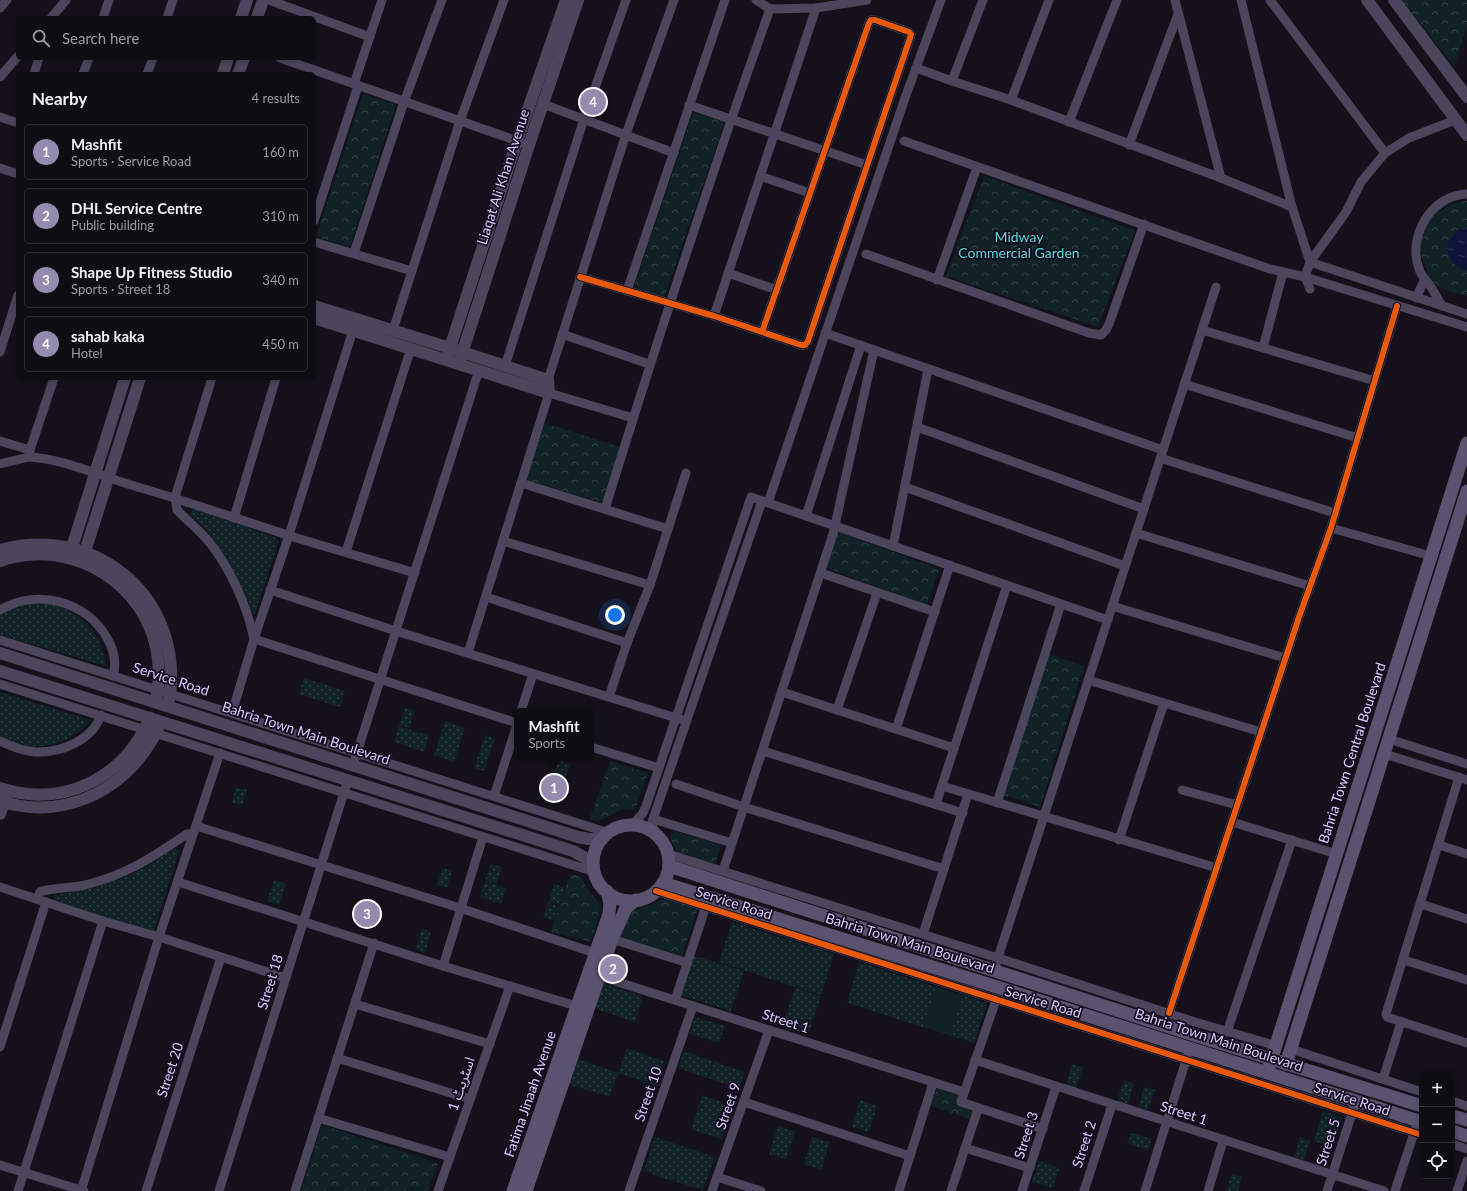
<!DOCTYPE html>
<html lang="en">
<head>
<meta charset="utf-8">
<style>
	:root { --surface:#0f0d14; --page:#18161d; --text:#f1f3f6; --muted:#9b9ca0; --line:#2f2d34; --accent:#958bae }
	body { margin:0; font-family:Lato,"Noto Sans Arabic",sans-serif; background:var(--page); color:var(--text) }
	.controls { position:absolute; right:12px; bottom:12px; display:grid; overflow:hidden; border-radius:6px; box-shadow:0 2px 6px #0003 }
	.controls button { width:36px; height:36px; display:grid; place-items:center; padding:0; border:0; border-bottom:1px solid var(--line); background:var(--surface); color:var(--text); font:20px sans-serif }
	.you { position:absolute; left:615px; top:615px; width:14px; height:14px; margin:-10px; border:3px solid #fff; border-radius:50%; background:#1a73e8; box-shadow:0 0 0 6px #1a73e833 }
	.badge { display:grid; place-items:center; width:26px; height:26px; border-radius:50%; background:var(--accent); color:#fff; font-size:13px; font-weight:700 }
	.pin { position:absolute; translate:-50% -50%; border:2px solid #fff; box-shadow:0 1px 4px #0006 }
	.popup { position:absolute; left:514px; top:708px; width:80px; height:52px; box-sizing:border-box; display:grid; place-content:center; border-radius:6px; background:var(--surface); filter:drop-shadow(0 1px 3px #0005); font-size:13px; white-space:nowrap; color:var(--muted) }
	.popup b { font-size:15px; color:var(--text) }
	.popup::after { content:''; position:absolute; left:50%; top:100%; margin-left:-8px; border:8px solid transparent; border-top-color:var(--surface) }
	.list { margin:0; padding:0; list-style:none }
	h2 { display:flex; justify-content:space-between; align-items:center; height:52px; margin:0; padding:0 16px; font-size:17px }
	h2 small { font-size:13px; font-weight:400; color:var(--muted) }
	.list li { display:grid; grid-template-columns:26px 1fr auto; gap:12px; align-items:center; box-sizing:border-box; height:56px; margin:0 8px 8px; padding:0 8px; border:1px solid var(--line); border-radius:6px }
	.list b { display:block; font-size:15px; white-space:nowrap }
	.list p { margin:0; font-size:13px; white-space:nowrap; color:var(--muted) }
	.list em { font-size:13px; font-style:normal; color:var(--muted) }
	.icon { flex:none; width:22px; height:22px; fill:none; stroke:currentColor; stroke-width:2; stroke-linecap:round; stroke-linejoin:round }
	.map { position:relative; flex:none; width:1467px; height:1191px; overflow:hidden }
	.search { position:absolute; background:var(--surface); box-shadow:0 2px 6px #0003; left:16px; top:16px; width:300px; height:44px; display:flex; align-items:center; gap:10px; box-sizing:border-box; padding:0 14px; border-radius:6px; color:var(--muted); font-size:15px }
	.panel { position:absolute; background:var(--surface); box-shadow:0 2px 6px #0003; left:16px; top:72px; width:300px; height:308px; border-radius:6px }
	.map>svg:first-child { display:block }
	.grass { fill:url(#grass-dots) }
	.park { fill:url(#park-crowns) }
	.garden { fill:#112226 }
	.water { fill:url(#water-ripples) }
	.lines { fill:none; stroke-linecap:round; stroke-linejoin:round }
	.minor { stroke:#4b465c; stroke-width:9 }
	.tertiary { stroke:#4b465c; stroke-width:12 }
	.secondary { stroke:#5a526e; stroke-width:13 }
	.cycleway-casing { stroke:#130d1f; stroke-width:8 }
	.cycleway { stroke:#e8590c; stroke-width:6 }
	.labels { text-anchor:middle; stroke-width:3.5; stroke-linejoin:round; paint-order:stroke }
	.street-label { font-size:14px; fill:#dbcdfd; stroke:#130d1f }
	.park-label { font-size:14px; fill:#5dd9d1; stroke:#130d1f }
</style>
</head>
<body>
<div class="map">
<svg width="1467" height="1191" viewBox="0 0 1467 1191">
	<defs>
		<pattern id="grass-dots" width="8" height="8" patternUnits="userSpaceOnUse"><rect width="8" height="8" fill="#112226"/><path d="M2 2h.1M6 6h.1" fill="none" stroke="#334146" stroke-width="1.8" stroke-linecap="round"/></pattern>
		<pattern id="park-crowns" width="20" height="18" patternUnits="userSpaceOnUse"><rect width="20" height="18" fill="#112226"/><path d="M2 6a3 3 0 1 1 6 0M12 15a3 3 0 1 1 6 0" fill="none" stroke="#334146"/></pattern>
		<pattern id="water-ripples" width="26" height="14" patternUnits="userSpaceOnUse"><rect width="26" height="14" fill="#0c1337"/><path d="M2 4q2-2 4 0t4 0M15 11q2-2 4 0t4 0" fill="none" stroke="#2f3455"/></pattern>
	</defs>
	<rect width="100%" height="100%" fill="#14111b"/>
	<g class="grass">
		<path d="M192,509H196L277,538L278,544L255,614L250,612C240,590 232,565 217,544C209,533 199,523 190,514Z"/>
		<path d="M30,604C36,604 43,603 49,604C80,610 104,635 106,666L0,635V613L8,609Z"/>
		<path d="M304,678L345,691L340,707L299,694Z"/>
		<path d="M0,692L90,720C77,739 50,749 26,746C17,745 8,740 0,736Z"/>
		<path d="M405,708L415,711L409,728L399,725Z"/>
		<path d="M445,721L465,728L454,762L434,755Z"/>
		<path d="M399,726L429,736L424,752L394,742Z"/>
		<path d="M485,735L495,738L484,771L474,768Z"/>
		<path d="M558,760L570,764L565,779L553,775Z"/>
		<path d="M236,787L247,790L242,805L232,802Z"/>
		<path d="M175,848L179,852L153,933L53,899L54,895C85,891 116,883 144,868C155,862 165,854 175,848Z"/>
		<path d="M491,864L502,867L496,884L485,880Z"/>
		<path d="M443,868L452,871L447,888L437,885Z"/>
		<path d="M274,880L286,884L279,905L267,901Z"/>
		<path d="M485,881L506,888L501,904L480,897Z"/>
		<path d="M554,884L565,888L559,905L549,901Z"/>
		<path d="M548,902L559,906L554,921L543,918Z"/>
		<path d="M732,922L834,954L821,995L719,962Z"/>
		<path d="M422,929L431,932L425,953L415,950Z"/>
		<path d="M692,955L744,971L731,1011L680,995Z"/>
		<path d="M859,962L936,987L923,1027L847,1003Z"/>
		<path d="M603,983L643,997L635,1022L594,1008Z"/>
		<path d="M795,988L821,996L808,1035L782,1027Z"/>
		<path d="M962,995L987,1003L974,1043L949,1035Z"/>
		<path d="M695,1017L725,1026L719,1043L690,1034Z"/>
		<path d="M627,1048L664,1061L656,1086L618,1073Z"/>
		<path d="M684,1051L713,1061L707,1078L678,1068Z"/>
		<path d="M577,1058L618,1073L609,1097L568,1084Z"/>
		<path d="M714,1061L745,1072L739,1088L708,1078Z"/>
		<path d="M1072,1064L1083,1067L1076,1088L1066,1085Z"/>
		<path d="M1124,1080L1134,1084L1128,1104L1117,1101Z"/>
		<path d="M1144,1087L1155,1090L1148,1111L1138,1108Z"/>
		<path d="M702,1095L733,1106L721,1139L691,1130Z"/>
		<path d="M860,1100L877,1106L869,1132L852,1127Z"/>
		<path d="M1323,1111L1342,1117L1332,1147L1314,1141Z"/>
		<path d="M778,1126L795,1131L786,1159L769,1154Z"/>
		<path d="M1131,1133L1152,1139L1148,1150L1127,1143Z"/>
		<path d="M655,1137L715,1157L703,1190L674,1181L680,1162L673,1181L644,1171Z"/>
		<path d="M812,1137L830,1142L821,1170L804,1164Z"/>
		<path d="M1300,1137L1310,1141L1304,1160L1294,1157Z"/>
		<path d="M1039,1161L1059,1168L1053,1188L1032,1182Z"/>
		<path d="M1232,1174L1242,1177L1238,1191H1226Z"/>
	</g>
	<g class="park">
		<path d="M1401,0H1467V26L1454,66Z"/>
		<path d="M363,94L396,105L350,247L316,237Z"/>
		<path d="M693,113L725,121L664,298L634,287Z"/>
		<path d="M984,176L1135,231L1098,327L946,276Z"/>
		<path d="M1467,201V296C1459,293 1444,291 1437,286C1432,283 1428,274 1426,268C1411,235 1433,205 1467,201Z"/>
		<path d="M544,423L620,447L603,503L527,480Z"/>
		<path d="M838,532L939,569L927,605L827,568Z"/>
		<path d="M1048,654L1084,666L1040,807L1004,795Z"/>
		<path d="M610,761L648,773L635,810L622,809L599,821L590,818Z"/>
		<path d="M674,831L721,845L715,865L678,853L670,838V835Z"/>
		<path d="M570,874L581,876L586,887L601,906L591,942L551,932Z"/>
		<path d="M668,898L698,908L682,956L621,937L630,912Z"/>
		<path d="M937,1088L958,1096L956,1104L973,1110L969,1119L931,1106Z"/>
		<path d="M322,1125L438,1163L428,1191H301Z"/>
	</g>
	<path class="garden" d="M936,987L962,995L949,1035L923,1027Z"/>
	<path class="water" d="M1467,227V271H1466C1441,263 1441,233 1467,227Z"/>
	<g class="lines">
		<g class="minor">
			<path d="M269,0L370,37"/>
			<path d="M1175,0L1221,178"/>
			<path d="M1241,0L1292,207L1310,262"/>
			<path d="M1270,0L1385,153"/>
			<path d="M0,8L7,0"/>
			<path d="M770,9L816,8L867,0"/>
			<path d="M51,18L66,0"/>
			<path d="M103,18L109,0"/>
			<path d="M167,18L173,0"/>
			<path d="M280,58L529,145"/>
			<path d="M916,68L952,81L1011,100L1049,0"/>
			<path d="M34,74L39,58"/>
			<path d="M83,74L89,58"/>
			<path d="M147,74L153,58"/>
			<path d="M0,77L18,56"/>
			<path d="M952,81L983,0"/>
			<path d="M354,84L382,0"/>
			<path d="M1011,100L1221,178L1292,207"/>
			<path d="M543,104L674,153"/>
			<path d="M689,105L867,165"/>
			<path d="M0,117L18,123"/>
			<path d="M1069,122L1117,0"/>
			<path d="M904,141L1270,269L1305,277L1467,327"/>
			<path d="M1129,145L1178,14"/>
			<path d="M0,168L18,174"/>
			<path d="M760,176L810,193"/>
			<path d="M314,221L358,86"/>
			<path d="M314,242L412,271"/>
			<path d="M354,253L404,102L442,0"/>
			<path d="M866,254L1089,333L1101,335L1106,330L1109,324L1144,224"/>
			<path d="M1310,262L1467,314"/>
			<path d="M728,273L777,290"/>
			<path d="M580,277L714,316L801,345H805L808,341L910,38L911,34L909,32L875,20H871L869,23L762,332"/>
			<path d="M937,280L977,167"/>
			<path d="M1310,289L1305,277L1310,262L1346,212L1361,182L1385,153L1409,138L1455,120"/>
			<path d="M627,291L725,0"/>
			<path d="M1416,298L1425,279"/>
			<path d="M1442,306C1438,300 1435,293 1431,287C1427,281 1421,276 1419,269C1407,237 1431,195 1467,194"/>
			<path d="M714,316L816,8"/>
			<path d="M393,330L460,121L504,0"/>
			<path d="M1202,330L1375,381"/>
			<path d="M825,333L1163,450"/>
			<path d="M562,334L649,364"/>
			<path d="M1263,348L1283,272"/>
			<path d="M0,352L18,295"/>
			<path d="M505,366L584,119L626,0"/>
			<path d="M212,378L175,497L177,510C188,521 200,531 210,543C231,570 247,606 254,639L517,723"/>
			<path d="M548,380L626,134L674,0"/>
			<path d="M1184,384L1358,438"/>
			<path d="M917,427L1144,509"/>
			<path d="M0,441L30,450L29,457C64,459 97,475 131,485C183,500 235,518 287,535C329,548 372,560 415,573"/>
			<path d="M30,450L54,378"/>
			<path d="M1160,458L1335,513"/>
			<path d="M0,464L29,457"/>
			<path d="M521,483L668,529"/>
			<path d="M905,487L1125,566"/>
			<path d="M768,503L905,98L941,0"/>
			<path d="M605,509C657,341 711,174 770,9L756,0"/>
			<path d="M806,516L861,345"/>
			<path d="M234,518L276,378"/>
			<path d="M1331,528L1431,556"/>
			<path d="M1136,533L1310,586"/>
			<path d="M503,541L650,585"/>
			<path d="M893,546L928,369"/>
			<path d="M346,552L411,348"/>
			<path d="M821,573L935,612"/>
			<path d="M270,590L396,631L686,721"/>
			<path d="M486,597L627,643"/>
			<path d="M1112,606L1285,658"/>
			<path d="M0,610C37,588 86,601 107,638C114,650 117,662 113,676"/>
			<path d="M0,640L609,833"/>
			<path d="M468,653L549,393L633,418"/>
			<path d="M1088,680L1261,732"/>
			<path d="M0,684L595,872"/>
			<path d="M782,692L954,748"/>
			<path d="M609,697L627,643L650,585L686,473"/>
			<path d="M837,710L877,593"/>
			<path d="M521,711L533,674"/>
			<path d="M232,713L254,639L289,535L353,330"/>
			<path d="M896,729L950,565"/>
			<path d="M1389,739L1467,764"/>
			<path d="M0,741C10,746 23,751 35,752C60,753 92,741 101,715"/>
			<path d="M591,747L659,768"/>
			<path d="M763,751L963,813"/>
			<path d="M1385,754L1467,780"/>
			<path d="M355,759L479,370"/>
			<path d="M1459,777L1386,1014L1387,1017L1467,1043"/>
			<path d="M676,784L744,807L944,869"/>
			<path d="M942,786L1217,868"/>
			<path d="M1182,790L1237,805"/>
			<path d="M494,796L517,725"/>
			<path d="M997,803L1061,604"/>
			<path d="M936,804L1007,585"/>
			<path d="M653,819L732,843"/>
			<path d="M1232,822L1337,854"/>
			<path d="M632,825L643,813L646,806L751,497L1108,620"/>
			<path d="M196,826L460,908L595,953"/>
			<path d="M655,833L652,824L653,819L762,501"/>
			<path d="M1119,840L1164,703"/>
			<path d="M1439,845L1467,854"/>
			<path d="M668,854L998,958L1195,1022L1277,1046"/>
			<path d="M723,871L833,534L874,350"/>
			<path d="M178,882L443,966L583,1008"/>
			<path d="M0,887L103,921L159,937L286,978"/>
			<path d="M656,891L1422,1135"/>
			<path d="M37,899L40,892L42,891C57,888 71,888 85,885C126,875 153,857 187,834H193"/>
			<path d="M1421,904L1467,919"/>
			<path d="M923,934L968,794"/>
			<path d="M612,939L688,963"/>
			<path d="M1404,960L1467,980"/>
			<path d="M443,966L483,837"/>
			<path d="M994,970L1216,287"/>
			<path d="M599,976L964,1092"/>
			<path d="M675,1000L706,906"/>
			<path d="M996,1000L961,1102L1043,1129"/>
			<path d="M355,1004L490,1044"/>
			<path d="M1169,1013L1299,617L1331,528L1397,306"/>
			<path d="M1227,1032L1292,840"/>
			<path d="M0,1047L46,902"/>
			<path d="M1291,1049L1422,1092"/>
			<path d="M337,1058L470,1099"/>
			<path d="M975,1060L1384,1191"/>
			<path d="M1383,1079L1401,1022"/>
			<path d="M1452,1101L1467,1106"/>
			<path d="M744,1102L910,1156"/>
			<path d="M318,1118L450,1157"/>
			<path d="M1452,1144L1467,1149"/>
			<path d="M965,1148L1030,1168"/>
			<path d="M0,1165L84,1191"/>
			<path d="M717,1177L761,1191"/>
			<path d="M18,1191L103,921"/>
			<path d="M81,1191L159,937L220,753"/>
			<path d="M146,1191L221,957"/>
			<path d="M219,1191L346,786"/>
			<path d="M295,1191L374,943"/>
			<path d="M438,1191L510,986"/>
			<path d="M629,1191L693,1006"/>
			<path d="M712,1191L769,1030"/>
			<path d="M899,1191L933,1083"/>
			<path d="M951,1191L978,1109"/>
			<path d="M1022,1191L1056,1087"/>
			<path d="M1084,1191L1112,1105"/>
			<path d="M1145,1191L1188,1054"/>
			<path d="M1208,1191L1223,1141"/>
			<path d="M1327,1191L1354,1107"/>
			<path d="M1395,1191L1416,1127"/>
			<path d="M1457,1191L1467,1161"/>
		</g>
		<g class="tertiary">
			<path d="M1367,0L1467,135"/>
			<path d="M1394,0L1467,97"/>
			<path d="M241,18L247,0"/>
			<path d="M257,18L263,0"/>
			<path d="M223,74L228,58"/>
			<path d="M238,74L244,58"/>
			<path d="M314,306L450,348L548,380L549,393L314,318"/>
			<path d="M448,354L517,141L566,0"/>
			<path d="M460,360L529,145L578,0"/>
			<path d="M0,550C100,522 189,604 168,706"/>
			<path d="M70,554L125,378"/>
			<path d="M83,558L140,378"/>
			<path d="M0,561C63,538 135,575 154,639C160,660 160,681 156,702"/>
			<path d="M0,653L578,837L589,839H602"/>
			<path d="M0,671L573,851L587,859L594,866"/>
			<path d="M0,788C63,809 124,778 150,718"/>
			<path d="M0,801C68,823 134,786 161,722"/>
			<path d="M0,814L6,796"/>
		</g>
		<g class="secondary">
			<circle cx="631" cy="863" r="38"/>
			<path d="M669,866L1194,1035L1422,1106"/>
			<path d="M663,883L994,986L1422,1122"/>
			<path d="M1286,1064L1467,491"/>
			<path d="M1269,1067L1467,443"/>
			<path d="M1452,1116L1467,1120"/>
			<path d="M1452,1131L1467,1136"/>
			<path d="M513,1191L609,914L610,903L607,891"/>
			<path d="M526,1191L612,939L626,908L636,900"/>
		</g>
		<g class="cycleway-casing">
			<g id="cycleway">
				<path d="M580,277L714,316L801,345H805L808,341L910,38L911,34L909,32L875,20H871L869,23L762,332"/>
				<path d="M656,891L1422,1135"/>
				<path d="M1169,1013L1299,617L1331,528L1397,306"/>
			</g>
		</g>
		<use href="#cycleway" class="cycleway"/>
	</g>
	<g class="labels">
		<g class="street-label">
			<text transform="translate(503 177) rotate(-72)" y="5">Liaqat Ali Khan Avenue</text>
			<text transform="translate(171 679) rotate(18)" y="5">Service Road</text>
			<text transform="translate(306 733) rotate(18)" y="5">Bahria Town Main Boulevard</text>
			<text transform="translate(1352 753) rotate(-72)" y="5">Bahria Town Central Boulevard</text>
			<text transform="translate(734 903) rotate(18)" y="5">Service Road</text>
			<text transform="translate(910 943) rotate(17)" y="5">Bahria Town Main Boulevard</text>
			<text transform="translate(270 982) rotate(-73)" y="5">Street 18</text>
			<text transform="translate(1043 1002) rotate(17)" y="5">Service Road</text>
			<text transform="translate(786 1021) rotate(18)" y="5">Street 1</text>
			<text transform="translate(1219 1040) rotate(18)" y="5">Bahria Town Main Boulevard</text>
			<text transform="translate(170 1070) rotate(-72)" y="5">Street 20</text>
			<text transform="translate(461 1084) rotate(-71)" y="5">اسٹریٹ 1</text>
			<text transform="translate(530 1094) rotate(-71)" y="5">Fatima Jinaah Avenue</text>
			<text transform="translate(648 1094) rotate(-71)" y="5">Street 10</text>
			<text transform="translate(1352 1099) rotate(18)" y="5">Service Road</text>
			<text transform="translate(728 1106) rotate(-71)" y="5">Street 9</text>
			<text transform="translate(1184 1113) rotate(18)" y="5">Street 1</text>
			<text transform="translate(1026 1135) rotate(-72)" y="5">Street 3</text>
			<text transform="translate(1328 1142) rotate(-72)" y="5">Street 5</text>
			<text transform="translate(1084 1144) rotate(-72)" y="5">Street 2</text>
		</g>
		<g class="park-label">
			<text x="1019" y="242">Midway<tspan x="1019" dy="16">Commercial Garden</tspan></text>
		</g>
	</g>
</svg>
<div class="controls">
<button>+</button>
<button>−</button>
<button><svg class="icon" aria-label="locate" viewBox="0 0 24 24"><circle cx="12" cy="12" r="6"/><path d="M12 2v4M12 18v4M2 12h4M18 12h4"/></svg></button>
</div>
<div class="you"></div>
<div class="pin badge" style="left:554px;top:788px">1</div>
<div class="popup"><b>Mashfit</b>Sports</div>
<div class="pin badge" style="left:613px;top:969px">2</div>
<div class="pin badge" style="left:367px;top:914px">3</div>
<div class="pin badge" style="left:593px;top:102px">4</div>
<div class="search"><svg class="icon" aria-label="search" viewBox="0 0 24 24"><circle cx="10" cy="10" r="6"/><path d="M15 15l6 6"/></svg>Search here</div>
<section class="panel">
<h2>Nearby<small>4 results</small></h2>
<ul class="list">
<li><span class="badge">1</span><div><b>Mashfit</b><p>Sports · Service Road</p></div><em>160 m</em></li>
<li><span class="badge">2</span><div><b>DHL Service Centre</b><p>Public building</p></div><em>310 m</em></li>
<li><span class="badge">3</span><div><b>Shape Up Fitness Studio</b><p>Sports · Street 18</p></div><em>340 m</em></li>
<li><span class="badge">4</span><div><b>sahab kaka</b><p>Hotel</p></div><em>450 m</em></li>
</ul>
</section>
</div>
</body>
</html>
